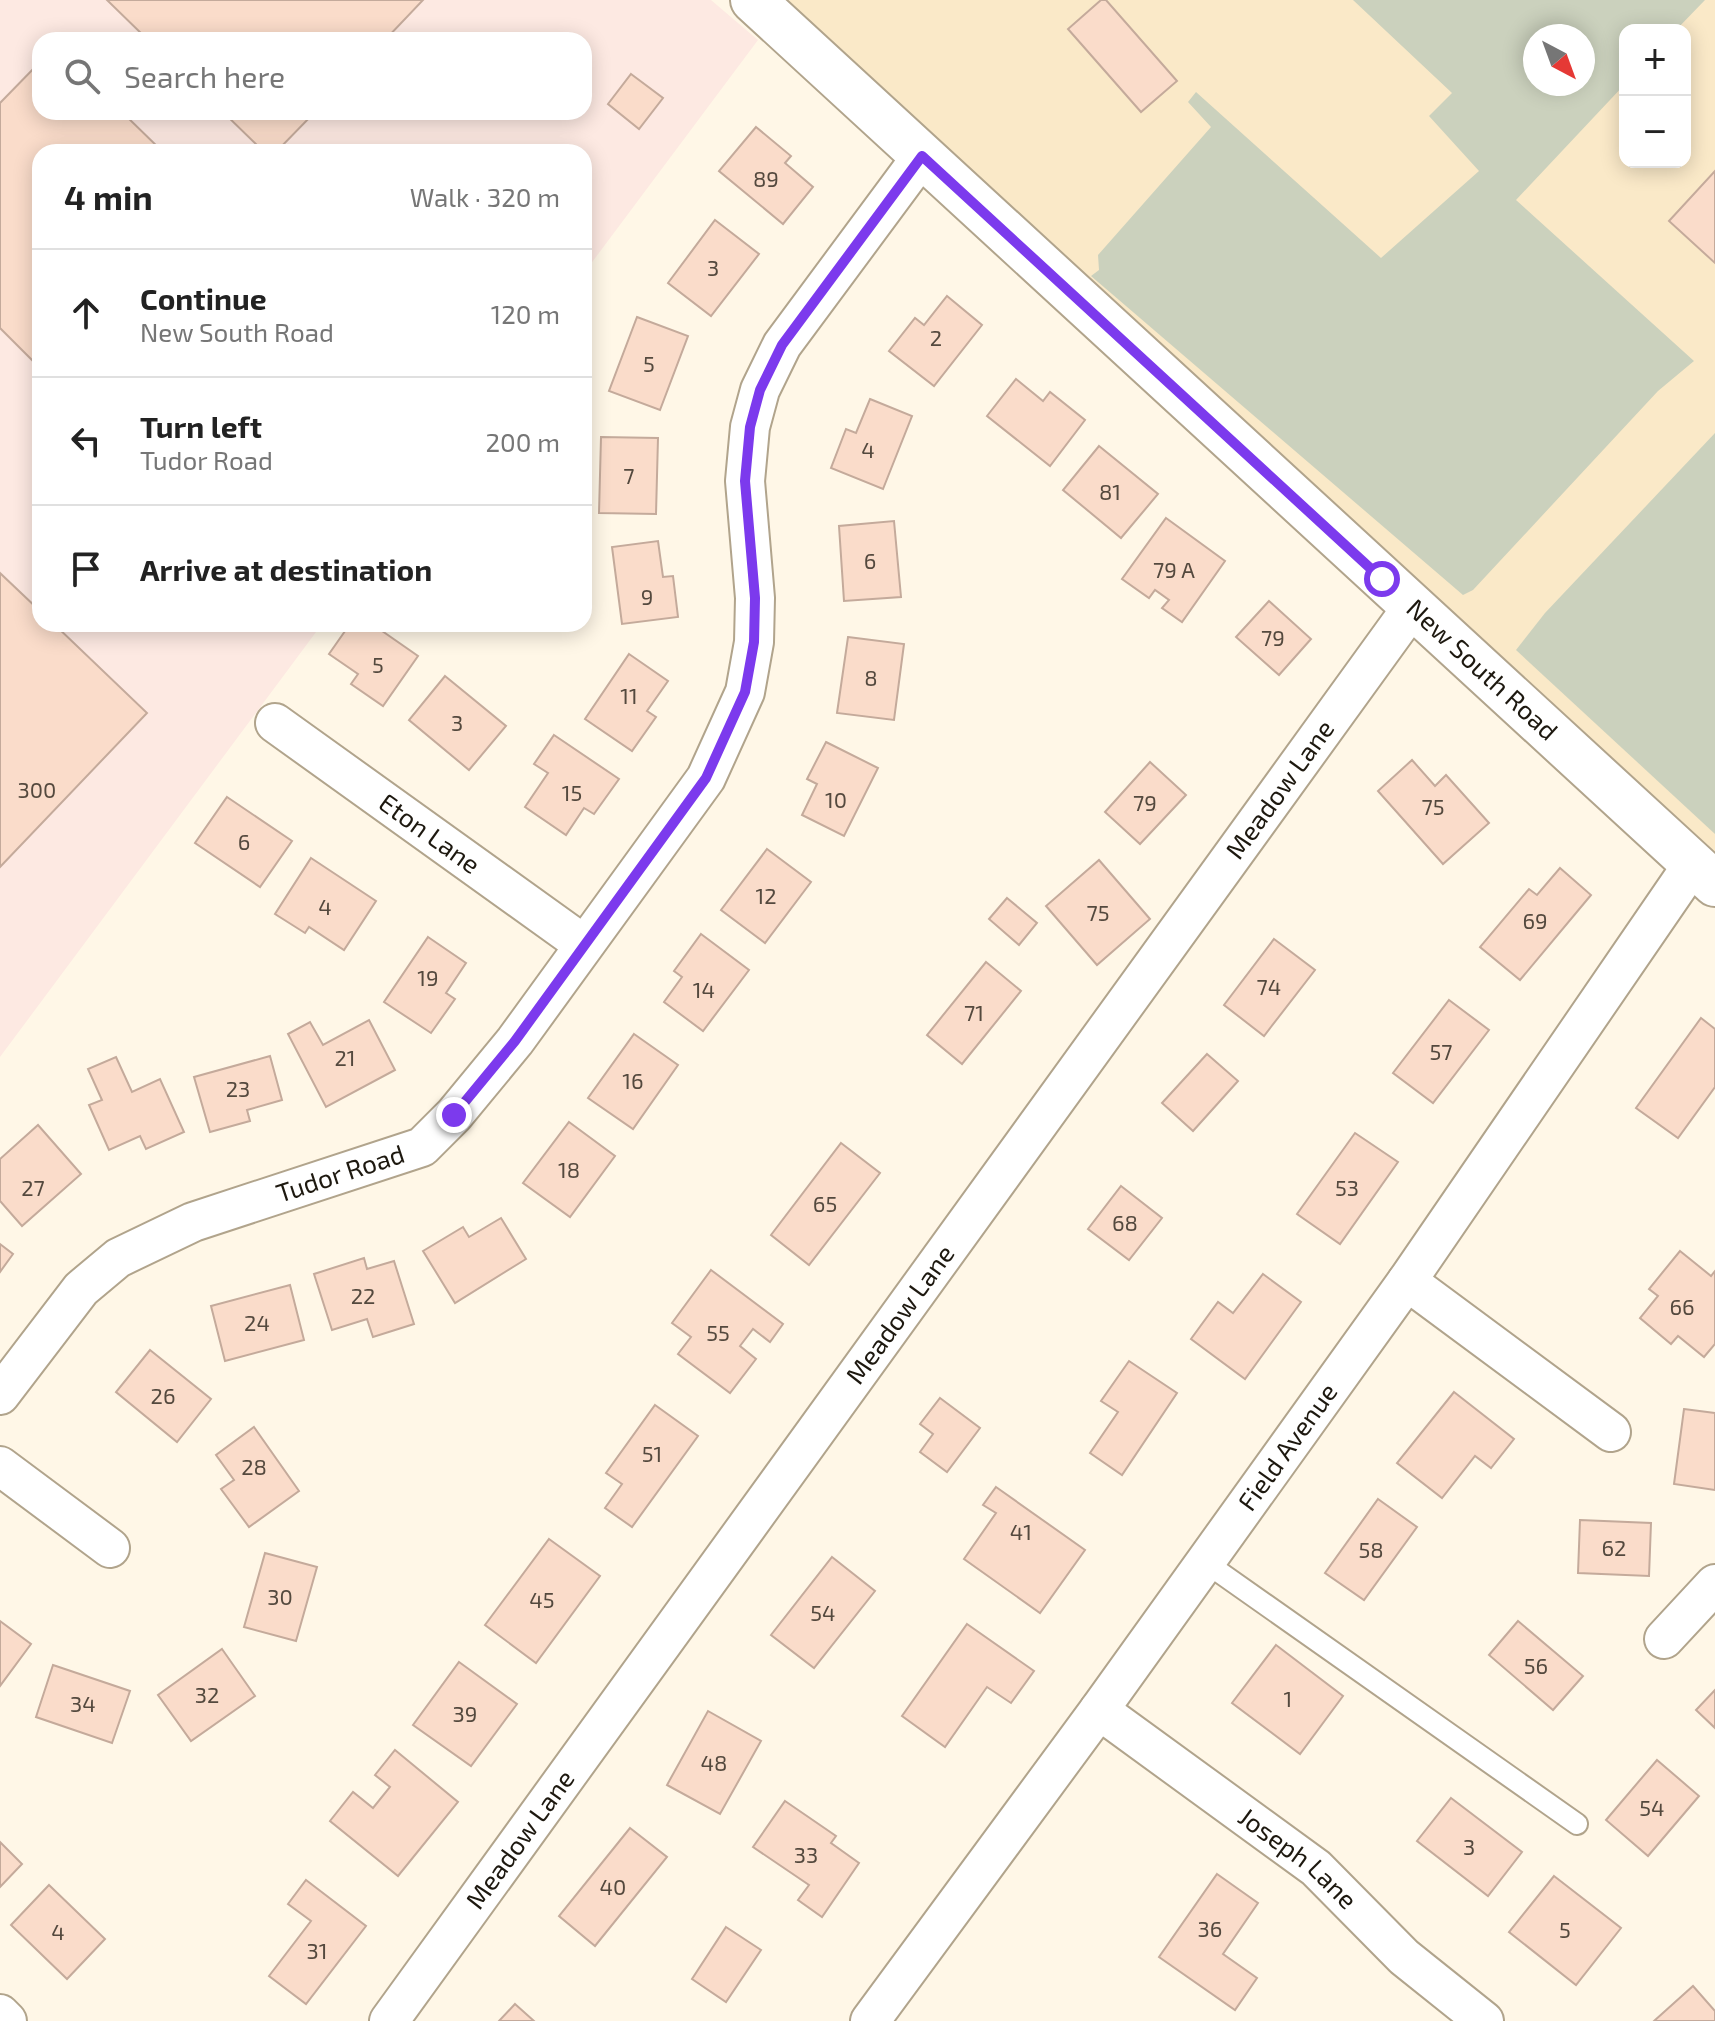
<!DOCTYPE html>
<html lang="en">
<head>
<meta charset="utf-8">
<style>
	:root { --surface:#fff; --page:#f2f2f2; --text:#222; --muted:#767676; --line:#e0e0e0 }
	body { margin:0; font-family:"Exo 2",sans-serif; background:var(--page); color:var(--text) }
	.controls { position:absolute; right:24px; top:24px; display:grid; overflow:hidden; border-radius:16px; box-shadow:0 4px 20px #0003 }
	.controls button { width:72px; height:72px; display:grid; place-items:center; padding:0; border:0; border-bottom:2px solid var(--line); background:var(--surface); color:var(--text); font:40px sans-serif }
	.compass { position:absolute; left:1523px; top:24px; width:72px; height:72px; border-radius:50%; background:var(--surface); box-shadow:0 4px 20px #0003; rotate:139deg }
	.stop { position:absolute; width:24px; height:24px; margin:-18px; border:6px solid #7c3aed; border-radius:50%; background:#fff }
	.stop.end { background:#7c3aed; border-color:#fff; box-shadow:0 2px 8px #0008 }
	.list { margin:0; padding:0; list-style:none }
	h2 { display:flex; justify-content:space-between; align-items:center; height:104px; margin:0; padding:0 32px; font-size:34px }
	h2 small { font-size:26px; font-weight:400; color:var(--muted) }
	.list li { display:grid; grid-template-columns:52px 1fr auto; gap:24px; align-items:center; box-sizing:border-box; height:128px; padding:0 32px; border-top:2px solid var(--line) }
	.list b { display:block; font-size:30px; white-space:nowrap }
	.list p { margin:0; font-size:26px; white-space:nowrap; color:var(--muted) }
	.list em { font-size:26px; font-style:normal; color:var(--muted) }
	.icon { flex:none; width:44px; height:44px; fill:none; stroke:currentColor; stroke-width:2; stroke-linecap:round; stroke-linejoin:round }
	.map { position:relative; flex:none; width:1715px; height:2021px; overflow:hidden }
	.search { position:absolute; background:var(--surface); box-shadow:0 4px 20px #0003; left:32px; top:32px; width:560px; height:88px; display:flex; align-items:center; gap:20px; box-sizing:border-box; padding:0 28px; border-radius:24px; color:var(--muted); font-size:30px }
	.panel { position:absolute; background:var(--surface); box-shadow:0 4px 20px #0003; left:32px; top:144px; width:560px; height:488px; border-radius:24px }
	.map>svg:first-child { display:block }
	.commercial { fill:#fde9e2; fill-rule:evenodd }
	.built { fill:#fae9c8; fill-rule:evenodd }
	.green { fill:#cbd1bd; fill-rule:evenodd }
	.building { fill:#fadcca; stroke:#c4aa9b; stroke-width:2 }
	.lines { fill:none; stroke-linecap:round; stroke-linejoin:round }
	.lane-casing { stroke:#b1a48c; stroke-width:24 }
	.street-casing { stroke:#b1a48c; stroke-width:42 }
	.secondary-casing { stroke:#b1a48c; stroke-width:48 }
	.lane { stroke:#fff; stroke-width:20 }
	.street { stroke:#fff; stroke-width:38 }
	.secondary { stroke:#fff; stroke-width:44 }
	.route { stroke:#7c3aed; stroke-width:10 }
	.labels { text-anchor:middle; stroke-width:6; stroke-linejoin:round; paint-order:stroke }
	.number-label { font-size:22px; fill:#54493e }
	.street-label { font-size:26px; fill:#1d180f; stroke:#fff }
</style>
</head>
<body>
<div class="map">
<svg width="1715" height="2021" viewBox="0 0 1715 2021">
	<rect width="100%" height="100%" fill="#fff7e7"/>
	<path class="commercial" d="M0,0H711L758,40L584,273V152H40V624H322L0,1057ZM40,40H584V112H40Z"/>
	<path class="built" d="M767,0H1715V858ZM1625,30H1685V162H1625ZM1535,36H1583V84H1535Z"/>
	<g class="green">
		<path d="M1353,0H1705L1676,30H1625V84L1516,200L1694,361L1658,391L1473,590L1463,595L1091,276L1099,270L1098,255L1211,127L1188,102L1196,92L1381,258L1479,171L1429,116L1452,93ZM1535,36H1583V84H1535Z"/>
		<path d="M1715,433V834L1516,650L1545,613Z"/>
	</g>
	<g class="building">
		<path d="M107,0H423L385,40H148Z"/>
		<path d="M1101,0H1106L1177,81L1141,112L1068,29Z"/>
		<path d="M40,62V112H122L163,152H40V368L0,328V103Z"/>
		<path d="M631,74L663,98L639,129L608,104Z"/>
		<path d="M223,112H315L276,152H264Z"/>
		<path d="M756,127L791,156L785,163L813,187L783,224L719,171Z"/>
		<path d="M1715,171V263L1669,221Z"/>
		<path d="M715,220L759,254L711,316L668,283Z"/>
		<path d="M947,296L982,325L934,386L889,351L915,318L924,325Z"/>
		<path d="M637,317L688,336L660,410L609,391Z"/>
		<path d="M1016,379L1043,401L1050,392L1085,420L1050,466L987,416Z"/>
		<path d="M870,399L912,416L883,489L831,468L846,429L856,433Z"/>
		<path d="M601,437L658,438L656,514L599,513Z"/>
		<path d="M1099,446L1158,494L1121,538L1063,490Z"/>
		<path d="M1166,518L1225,561L1182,622L1162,608L1169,600L1155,590L1149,598L1122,579Z"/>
		<path d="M894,521L901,597L844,601L839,526Z"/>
		<path d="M658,541L663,577L673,576L678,617L622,624L612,547Z"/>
		<path d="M0,573L40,611V624H54L147,713L0,867Z"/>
		<path d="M1269,601L1311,639L1279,675L1236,637Z"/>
		<path d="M350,624H372L418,656L383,706L351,684L358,674L329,654Z"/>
		<path d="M848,637L904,644L894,720L837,713Z"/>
		<path d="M629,654L668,681L647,711L656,717L632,751L585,719Z"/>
		<path d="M445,676L506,726L469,770L409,720Z"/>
		<path d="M554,735L619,779L594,814L584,808L566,835L525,807L548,773L534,764Z"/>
		<path d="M826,742L878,768L844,836L802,815L817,784L807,779Z"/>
		<path d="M1412,760L1435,786L1446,775L1489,823L1443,864L1378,791Z"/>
		<path d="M1150,762L1186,795L1140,844L1105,812Z"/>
		<path d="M227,797L292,841L260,887L195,843Z"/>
		<path d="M767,849L811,882L765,943L721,910Z"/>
		<path d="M311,858L376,901L344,950L309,927L305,933L275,914Z"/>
		<path d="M1099,860L1150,919L1097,965L1046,906Z"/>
		<path d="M1560,868L1591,895L1520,980L1480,947L1529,889L1537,895Z"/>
		<path d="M1007,898L1037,923L1019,945L989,919Z"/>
		<path d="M701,934L749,970L703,1031L664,1002L682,977L674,971Z"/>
		<path d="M428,937L466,963L446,993L455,999L431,1033L384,1002Z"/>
		<path d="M1274,939L1315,970L1264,1036L1224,1005Z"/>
		<path d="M986,962L1021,991L962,1064L927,1035Z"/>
		<path d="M1449,1000L1489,1030L1433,1103L1393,1073Z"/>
		<path d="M1701,1018L1715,1029V1087L1678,1138L1636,1108Z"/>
		<path d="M369,1020L395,1070L326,1107L288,1034L310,1022L323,1045Z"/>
		<path d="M634,1034L678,1065L633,1129L588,1098Z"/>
		<path d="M1207,1054L1238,1081L1193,1131L1162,1103Z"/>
		<path d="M270,1056L282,1100L247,1110L250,1121L210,1132L194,1077Z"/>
		<path d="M116,1057L132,1092L160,1079L184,1132L146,1149L140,1136L109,1150L89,1105L102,1100L88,1069Z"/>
		<path d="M569,1122L615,1156L570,1217L523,1183Z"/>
		<path d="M38,1125L81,1174L22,1226L0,1201V1159Z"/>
		<path d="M1355,1133L1398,1162L1340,1244L1297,1214Z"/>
		<path d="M841,1143L880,1173L809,1265L771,1235Z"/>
		<path d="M1121,1186L1162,1218L1129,1260L1088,1229Z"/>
		<path d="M501,1218L526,1259L455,1303L423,1251L463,1227L469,1237Z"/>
		<path d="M0,1244L13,1254L0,1272Z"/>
		<path d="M1680,1251L1711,1276L1715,1271V1344L1704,1357L1678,1336L1671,1344L1640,1318L1658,1296L1649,1289Z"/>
		<path d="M364,1258L367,1269L394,1261L414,1324L373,1337L367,1319L332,1330L314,1274Z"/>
		<path d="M711,1270L783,1324L770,1342L753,1329L740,1346L756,1359L730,1393L678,1354L691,1337L672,1323Z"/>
		<path d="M1263,1274L1301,1302L1245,1379L1191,1339L1218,1302L1233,1313Z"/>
		<path d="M290,1285L304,1340L225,1361L211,1306Z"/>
		<path d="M150,1350L211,1399L177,1442L116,1392Z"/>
		<path d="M1129,1361L1177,1393L1122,1475L1090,1453L1118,1412L1101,1401Z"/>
		<path d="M1454,1392L1514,1439L1491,1468L1475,1456L1442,1498L1397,1463Z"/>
		<path d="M940,1398L980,1428L947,1472L920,1452L933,1434L920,1424Z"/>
		<path d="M655,1405L698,1436L632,1527L605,1508L622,1484L606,1473Z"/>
		<path d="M1684,1409L1715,1413V1490L1674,1484Z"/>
		<path d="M254,1427L299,1491L249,1527L221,1489L234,1480L216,1455Z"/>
		<path d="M996,1487L1085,1550L1040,1613L964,1559L996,1513L983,1505Z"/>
		<path d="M1378,1499L1417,1527L1364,1600L1325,1573Z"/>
		<path d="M1580,1520L1651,1523L1649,1576L1578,1573Z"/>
		<path d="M549,1539L600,1576L536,1663L485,1625Z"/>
		<path d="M265,1553L317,1567L296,1641L244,1627Z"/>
		<path d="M832,1557L875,1591L814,1668L771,1635Z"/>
		<path d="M0,1621L31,1644L0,1686Z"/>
		<path d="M1518,1621L1583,1676L1553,1710L1489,1655Z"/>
		<path d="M967,1624L1034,1671L1011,1703L987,1687L945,1747L902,1716Z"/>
		<path d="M1276,1645L1343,1696L1300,1754L1232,1703Z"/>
		<path d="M222,1649L255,1696L191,1741L158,1695Z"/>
		<path d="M459,1662L517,1704L471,1766L413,1725Z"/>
		<path d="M53,1665L130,1691L112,1743L36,1717Z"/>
		<path d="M1715,1690V1728L1696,1710Z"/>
		<path d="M708,1711L761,1741L720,1814L667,1785Z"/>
		<path d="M395,1750L458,1802L398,1876L330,1821L353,1792L373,1808L390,1787L375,1775Z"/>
		<path d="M1657,1760L1699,1796L1648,1856L1606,1820Z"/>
		<path d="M1451,1798L1522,1852L1488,1896L1417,1841Z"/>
		<path d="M785,1801L836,1836L831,1843L859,1863L822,1917L798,1900L809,1885L753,1847Z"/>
		<path d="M630,1828L667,1857L595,1946L559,1916Z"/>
		<path d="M0,1842L22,1864L0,1887Z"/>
		<path d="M1217,1874L1258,1903L1223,1954L1257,1978L1235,2010L1159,1957Z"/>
		<path d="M1554,1876L1621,1928L1576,1985L1509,1932Z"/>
		<path d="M306,1880L366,1926L306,2004L269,1976L311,1921L288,1904Z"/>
		<path d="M49,1885L105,1939L67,1979L11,1925Z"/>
		<path d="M726,1927L761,1950L726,2002L692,1979Z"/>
		<path d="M1693,1986L1715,2011V2021H1654Z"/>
		<path d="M515,2004L534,2021H499Z"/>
	</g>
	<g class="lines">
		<g class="lane-casing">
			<path id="lane" d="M1205,1562L1577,1824"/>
		</g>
		<g class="street-casing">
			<g id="street">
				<path id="s1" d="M275,723L583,944"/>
				<path d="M1407,1281L1611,1432"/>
				<path id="s2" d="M0,1395L81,1289L118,1258L193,1222L422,1147L454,1115L515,1041L706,778L745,692L754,642L755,598L745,481L750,427L760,390L782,345L922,156"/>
				<path d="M0,1466L110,1548"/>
				<path d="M1664,1639L1715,1584"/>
				<path id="s3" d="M1099,1710L1316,1868L1404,1957L1484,2021"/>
				<path d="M0,2014L7,2021"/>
				<path id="s4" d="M389,2021L1413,606"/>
				<path id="s5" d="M870,2021L1099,1710L1407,1281L1693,864"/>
			</g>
		</g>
		<g class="secondary-casing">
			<g id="secondary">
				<path id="s6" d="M753,0L1715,884"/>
			</g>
		</g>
		<use href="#lane" class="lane"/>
		<use href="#street" class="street"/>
		<use href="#secondary" class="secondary"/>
	</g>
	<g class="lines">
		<path class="route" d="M454,1115L515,1041L706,778L745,692L754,642L755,598L745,481L750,427L760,390L782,345L922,156L1382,579"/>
	</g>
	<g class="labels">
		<g class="number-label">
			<text x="766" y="187">89</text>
			<text x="713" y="276">3</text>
			<text x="936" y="346">2</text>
			<text x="649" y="372">5</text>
			<text x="868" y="458">4</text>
			<text x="629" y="484">7</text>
			<text x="1110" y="500">81</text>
			<text x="870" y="569">6</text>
			<text x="1174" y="578">79 A</text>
			<text x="647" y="605">9</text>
			<text x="1273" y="646">79</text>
			<text x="378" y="673">5</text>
			<text x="871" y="686">8</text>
			<text x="629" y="704">11</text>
			<text x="457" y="731">3</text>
			<text x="37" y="798">300</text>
			<text x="572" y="801">15</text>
			<text x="836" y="808">10</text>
			<text x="1145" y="811">79</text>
			<text x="1433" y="815">75</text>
			<text x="244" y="850">6</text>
			<text x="766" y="904">12</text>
			<text x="325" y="915">4</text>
			<text x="1098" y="921">75</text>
			<text x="1535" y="929">69</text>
			<text x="428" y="986">19</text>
			<text x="1269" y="995">74</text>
			<text x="704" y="998">14</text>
			<text x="974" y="1021">71</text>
			<text x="1441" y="1060">57</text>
			<text x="345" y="1066">21</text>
			<text x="633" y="1089">16</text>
			<text x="238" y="1097">23</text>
			<text x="569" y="1178">18</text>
			<text x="33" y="1196">27</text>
			<text x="1347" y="1196">53</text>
			<text x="825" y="1212">65</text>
			<text x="1125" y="1231">68</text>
			<text x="363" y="1304">22</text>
			<text x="1682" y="1315">66</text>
			<text x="257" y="1331">24</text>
			<text x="718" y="1341">55</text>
			<text x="163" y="1404">26</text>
			<text x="652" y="1462">51</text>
			<text x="254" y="1475">28</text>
			<text x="1021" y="1540">41</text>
			<text x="1614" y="1556">62</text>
			<text x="1371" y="1558">58</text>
			<text x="280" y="1605">30</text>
			<text x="542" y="1608">45</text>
			<text x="823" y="1621">54</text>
			<text x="1536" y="1674">56</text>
			<text x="207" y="1703">32</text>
			<text x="1288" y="1707">1</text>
			<text x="83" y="1712">34</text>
			<text x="465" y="1722">39</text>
			<text x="714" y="1771">48</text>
			<text x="1652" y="1816">54</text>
			<text x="1469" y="1855">3</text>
			<text x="806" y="1863">33</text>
			<text x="613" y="1895">40</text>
			<text x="1210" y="1937">36</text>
			<text x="1565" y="1938">5</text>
			<text x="58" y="1940">4</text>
			<text x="317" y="1959">31</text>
		</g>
		<g class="street-label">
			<text dy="9" stroke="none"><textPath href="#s6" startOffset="990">New South Road</textPath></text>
			<text dy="9" stroke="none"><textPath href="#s4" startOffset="1520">Meadow Lane</textPath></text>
			<text dy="9" stroke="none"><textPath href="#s1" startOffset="190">Eton Lane</textPath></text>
			<text dy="9" stroke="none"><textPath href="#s2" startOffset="420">Tudor Road</textPath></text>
			<text dy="9" stroke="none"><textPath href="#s4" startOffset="872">Meadow Lane</textPath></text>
			<text dy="9" stroke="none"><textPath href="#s5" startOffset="710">Field Avenue</textPath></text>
			<text dy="9" stroke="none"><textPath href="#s4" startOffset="224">Meadow Lane</textPath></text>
			<text dy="9" stroke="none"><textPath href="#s3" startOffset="248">Joseph Lane</textPath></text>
		</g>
	</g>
</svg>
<div class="controls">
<button>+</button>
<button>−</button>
</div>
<svg class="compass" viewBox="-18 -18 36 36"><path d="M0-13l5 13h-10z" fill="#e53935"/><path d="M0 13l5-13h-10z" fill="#767676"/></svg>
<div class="stop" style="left:1382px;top:579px"></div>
<div class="stop end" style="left:454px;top:1115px"></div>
<div class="search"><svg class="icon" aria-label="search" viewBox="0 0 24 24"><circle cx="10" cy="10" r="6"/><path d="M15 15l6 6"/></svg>Search here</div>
<section class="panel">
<h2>4 min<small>Walk · 320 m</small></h2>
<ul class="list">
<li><svg class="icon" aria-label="ahead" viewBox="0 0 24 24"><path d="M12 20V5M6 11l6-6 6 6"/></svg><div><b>Continue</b><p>New South Road</p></div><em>120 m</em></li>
<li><svg class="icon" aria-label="left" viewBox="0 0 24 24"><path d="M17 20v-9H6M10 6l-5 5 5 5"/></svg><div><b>Turn left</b><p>Tudor Road</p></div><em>200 m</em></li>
<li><svg class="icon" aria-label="arrive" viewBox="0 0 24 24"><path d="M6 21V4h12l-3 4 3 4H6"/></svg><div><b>Arrive at destination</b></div></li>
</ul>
</section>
</div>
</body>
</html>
